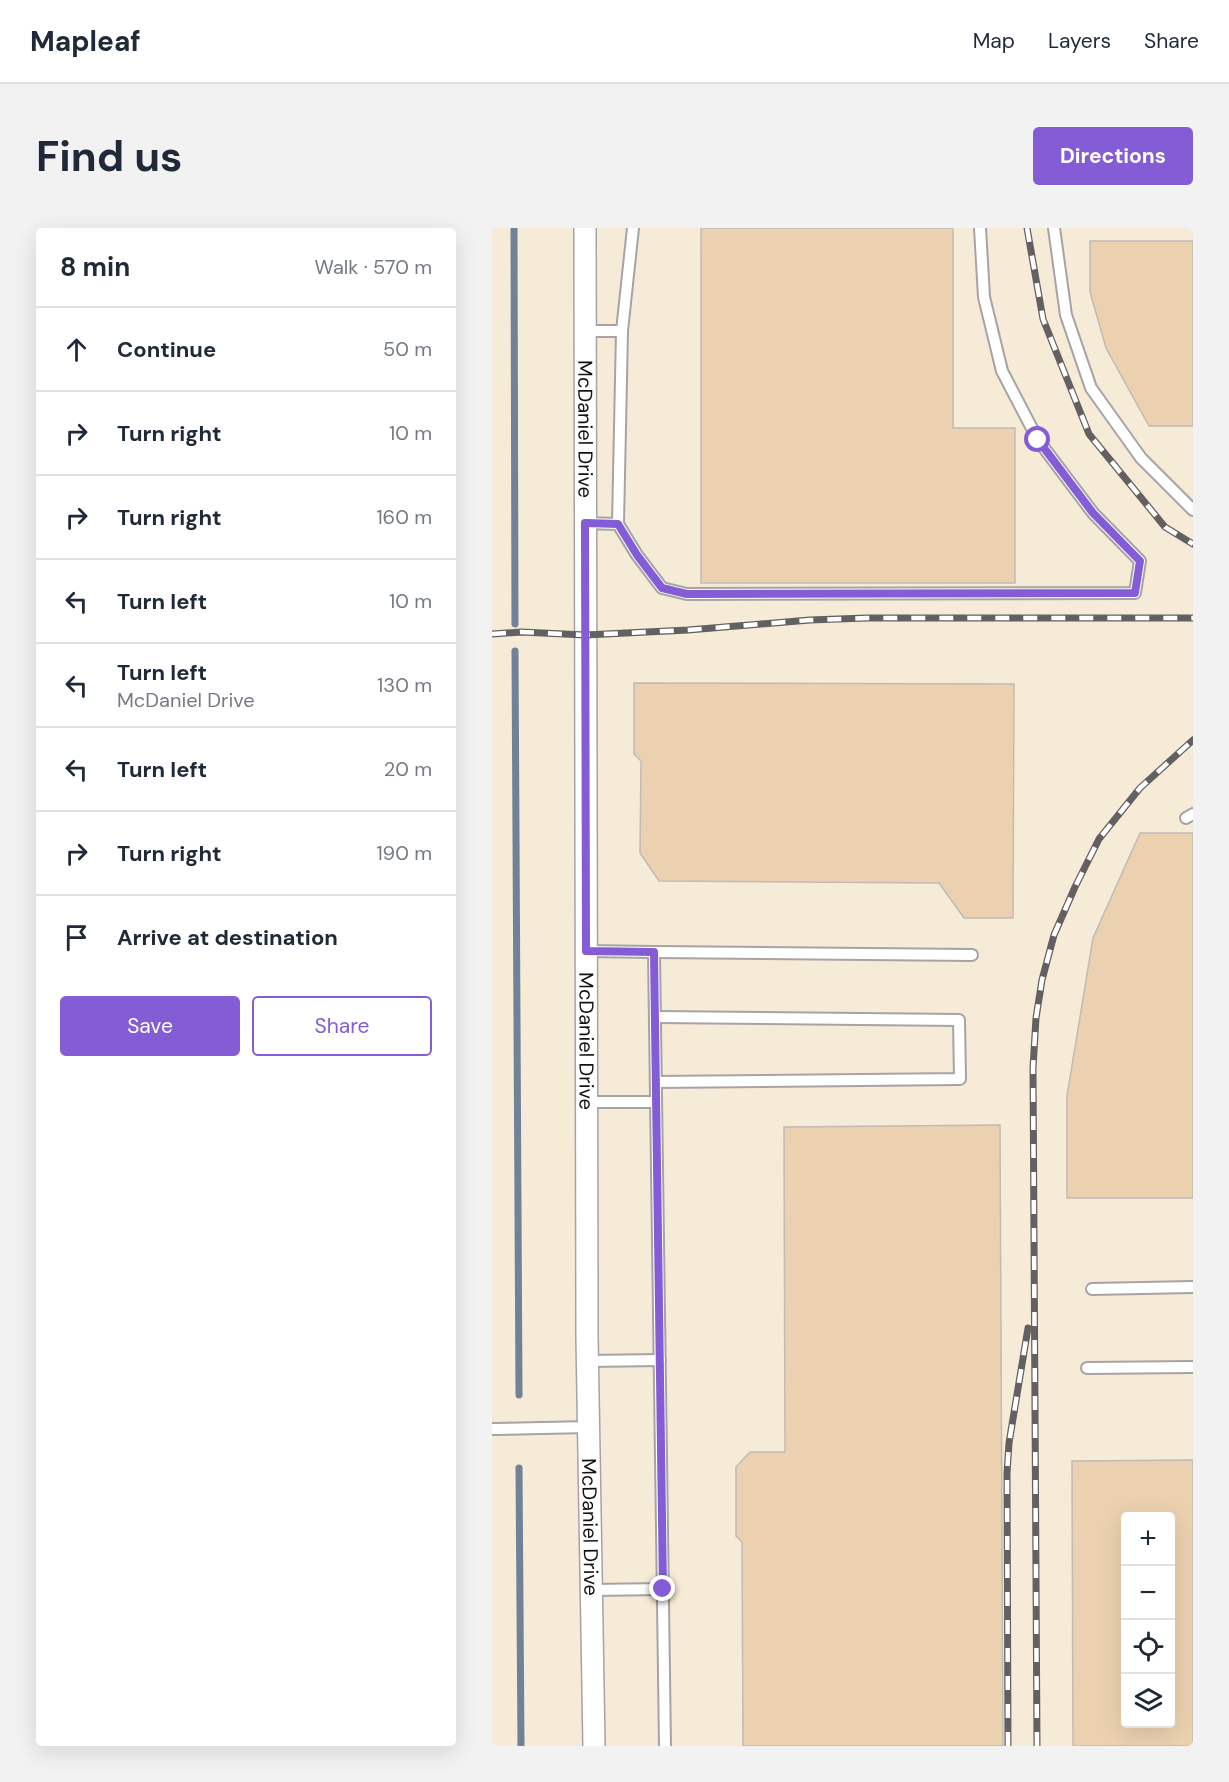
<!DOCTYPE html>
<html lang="en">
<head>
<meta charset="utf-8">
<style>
	:root { --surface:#fff; --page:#f2f2f3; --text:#1f2937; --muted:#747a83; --line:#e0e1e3; --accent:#845cd6 }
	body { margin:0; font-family:"DM Sans",sans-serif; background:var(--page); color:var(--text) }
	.controls { position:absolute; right:18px; bottom:18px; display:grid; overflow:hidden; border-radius:6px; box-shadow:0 6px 24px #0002 }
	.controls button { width:54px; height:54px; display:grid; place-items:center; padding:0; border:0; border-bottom:2px solid var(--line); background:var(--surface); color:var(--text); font:30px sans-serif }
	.stop { position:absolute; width:18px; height:18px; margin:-14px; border:4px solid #845cd6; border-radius:50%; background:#fff }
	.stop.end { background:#845cd6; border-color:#fff; box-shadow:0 2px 6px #0008 }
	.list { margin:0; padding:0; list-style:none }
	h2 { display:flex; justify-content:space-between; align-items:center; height:78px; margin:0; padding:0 24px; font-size:26px }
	h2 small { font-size:20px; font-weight:400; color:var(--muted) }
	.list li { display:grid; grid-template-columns:39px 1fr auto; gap:18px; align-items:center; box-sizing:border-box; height:84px; padding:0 24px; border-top:2px solid var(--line) }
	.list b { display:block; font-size:22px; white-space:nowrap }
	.list p { margin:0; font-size:20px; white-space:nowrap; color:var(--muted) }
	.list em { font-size:20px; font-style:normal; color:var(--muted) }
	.actions { display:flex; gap:12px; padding:18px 24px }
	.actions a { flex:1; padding:14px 0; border:2px solid var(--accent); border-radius:6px; text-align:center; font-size:21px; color:var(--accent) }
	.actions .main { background:var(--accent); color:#fff }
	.icon { flex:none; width:33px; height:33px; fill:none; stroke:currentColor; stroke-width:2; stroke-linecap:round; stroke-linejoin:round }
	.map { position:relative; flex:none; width:701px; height:1518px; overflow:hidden; border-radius:6px }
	header { display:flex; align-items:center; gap:36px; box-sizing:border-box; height:84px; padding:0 30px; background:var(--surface); border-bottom:2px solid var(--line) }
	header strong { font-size:28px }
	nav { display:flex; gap:33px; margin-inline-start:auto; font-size:21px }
	.intro { display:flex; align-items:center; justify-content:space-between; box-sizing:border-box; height:144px; padding:0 36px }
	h1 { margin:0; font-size:42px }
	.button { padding:15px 27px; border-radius:6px; background:var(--accent); color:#fff; font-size:21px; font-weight:700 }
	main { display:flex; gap:36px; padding:0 36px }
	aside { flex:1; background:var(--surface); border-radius:6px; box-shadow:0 6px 24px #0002 }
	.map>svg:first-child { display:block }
	.industrial { fill:#f6ebd6; fill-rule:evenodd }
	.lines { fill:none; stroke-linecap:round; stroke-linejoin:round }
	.stream { stroke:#718198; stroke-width:7 }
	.building { fill:#ebd1b0; stroke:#bfbbb7; stroke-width:1.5; fill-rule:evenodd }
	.lane-casing { stroke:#a6a3a7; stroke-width:14 }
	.street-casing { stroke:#a6a3a7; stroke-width:24 }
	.lane { stroke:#fff; stroke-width:10 }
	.street { stroke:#fff; stroke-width:21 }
	.rail-casing { stroke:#626062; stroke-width:7 }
	.rail { stroke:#fff; stroke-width:4.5; stroke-dasharray:14; stroke-linecap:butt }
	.route { stroke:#845cd6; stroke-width:8 }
	.labels { text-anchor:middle; stroke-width:4.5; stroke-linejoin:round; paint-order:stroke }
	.street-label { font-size:20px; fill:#121112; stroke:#fff }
</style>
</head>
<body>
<header>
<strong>Mapleaf</strong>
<nav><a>Map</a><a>Layers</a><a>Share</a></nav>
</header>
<div class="intro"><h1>Find us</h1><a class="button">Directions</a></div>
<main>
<aside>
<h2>8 min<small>Walk · 570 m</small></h2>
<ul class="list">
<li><svg class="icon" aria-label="ahead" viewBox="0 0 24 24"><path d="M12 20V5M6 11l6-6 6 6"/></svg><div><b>Continue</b></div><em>50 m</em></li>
<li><svg class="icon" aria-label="right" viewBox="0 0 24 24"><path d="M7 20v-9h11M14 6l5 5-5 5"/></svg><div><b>Turn right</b></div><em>10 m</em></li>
<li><svg class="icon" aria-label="right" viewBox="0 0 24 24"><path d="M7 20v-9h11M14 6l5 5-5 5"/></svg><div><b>Turn right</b></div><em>160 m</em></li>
<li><svg class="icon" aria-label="left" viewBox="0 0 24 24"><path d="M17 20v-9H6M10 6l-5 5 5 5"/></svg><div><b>Turn left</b></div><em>10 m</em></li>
<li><svg class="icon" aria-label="left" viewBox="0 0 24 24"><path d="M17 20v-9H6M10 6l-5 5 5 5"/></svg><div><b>Turn left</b><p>McDaniel Drive</p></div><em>130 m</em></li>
<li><svg class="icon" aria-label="left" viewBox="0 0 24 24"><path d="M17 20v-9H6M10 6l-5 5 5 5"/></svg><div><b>Turn left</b></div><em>20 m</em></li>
<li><svg class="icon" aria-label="right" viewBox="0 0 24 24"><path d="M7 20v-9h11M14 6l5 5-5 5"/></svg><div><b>Turn right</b></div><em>190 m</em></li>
<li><svg class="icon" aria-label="arrive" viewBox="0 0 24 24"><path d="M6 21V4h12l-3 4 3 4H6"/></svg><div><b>Arrive at destination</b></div></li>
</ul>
<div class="actions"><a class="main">Save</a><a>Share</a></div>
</aside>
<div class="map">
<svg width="701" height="1518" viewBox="0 0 701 1518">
	<rect width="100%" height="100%" fill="#f8f5fa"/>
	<path class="industrial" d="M0,0H701V1518H0ZM634,1288H678V1496H634Z"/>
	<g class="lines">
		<g class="stream">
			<path d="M22,0L23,396"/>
			<path d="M23,423L27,1167"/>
			<path d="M27,1240L29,1518"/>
		</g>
	</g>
	<g class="building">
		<path d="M209,0H461V200H523V355H209Z"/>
		<path d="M598,13H701V198H657L614,120L598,64Z"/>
		<path d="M142,455L522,456L521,690H472L447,655L167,653L148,625L149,533L142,526Z"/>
		<path d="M648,605H701V970H575V868L601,710Z"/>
		<path d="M508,897L511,1518H251L250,1314L244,1308V1239L258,1224H293L292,899Z"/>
		<path d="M701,1232V1518H581L580,1233ZM634,1288H678V1496H634Z"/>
	</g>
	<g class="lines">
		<g class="lane-casing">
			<g id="lane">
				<path d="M562,0L574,87L599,160L649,230L701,282"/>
				<path d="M93,103H130L141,0"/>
				<path d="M93,295L126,296L145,327L170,360L195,366L643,365L648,333L601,285L546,212L510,143L492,69L488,0"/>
				<path d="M126,296L130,103"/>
				<path d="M694,590L701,586"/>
				<path d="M94,723L162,724L173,1518"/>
				<path d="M162,724L480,727"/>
				<path d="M163,789L467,792L468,851L164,854"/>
				<path d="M95,874H164"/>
				<path d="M600,1061L701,1059"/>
				<path d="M96,1133L168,1132"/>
				<path d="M595,1140L701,1139"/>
				<path d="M0,1201L97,1199"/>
				<path d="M99,1362L171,1361"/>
			</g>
		</g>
		<g class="street-casing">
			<g id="street">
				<path id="s1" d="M93,0L95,1109L102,1518"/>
			</g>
		</g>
		<use href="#lane" class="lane"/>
		<use href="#street" class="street"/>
		<g class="rail-casing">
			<g id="rail">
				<path d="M535,0L551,91L597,206L673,299L701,316"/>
				<path d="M0,406L29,404L93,407L196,402L318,392L375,390H701"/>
				<path d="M516,1518L515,1245L517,1215L536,1100"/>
				<path d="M545,1518L541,840L544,790L550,752L562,707L583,659L607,611L648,560L701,512"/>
			</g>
		</g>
		<use href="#rail" class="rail"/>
	</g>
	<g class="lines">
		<path class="route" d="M171,1361L162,724L94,723L93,295L126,296L145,327L170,360L195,366L643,365L648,333L601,285L546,212"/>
	</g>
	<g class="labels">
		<g class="street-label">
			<text dy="7" stroke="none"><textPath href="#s1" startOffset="201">McDaniel Drive</textPath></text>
			<text dy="7" stroke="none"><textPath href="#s1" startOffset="813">McDaniel Drive</textPath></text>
			<text dy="7" stroke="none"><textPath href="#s1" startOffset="1299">McDaniel Drive</textPath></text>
		</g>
	</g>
</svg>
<div class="controls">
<button>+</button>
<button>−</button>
<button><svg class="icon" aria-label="locate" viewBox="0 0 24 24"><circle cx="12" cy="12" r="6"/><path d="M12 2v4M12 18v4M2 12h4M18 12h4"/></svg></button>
<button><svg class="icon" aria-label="layers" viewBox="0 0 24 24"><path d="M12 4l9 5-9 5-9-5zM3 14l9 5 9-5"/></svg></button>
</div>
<div class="stop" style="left:546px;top:212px"></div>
<div class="stop end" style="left:171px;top:1361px"></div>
</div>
</main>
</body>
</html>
